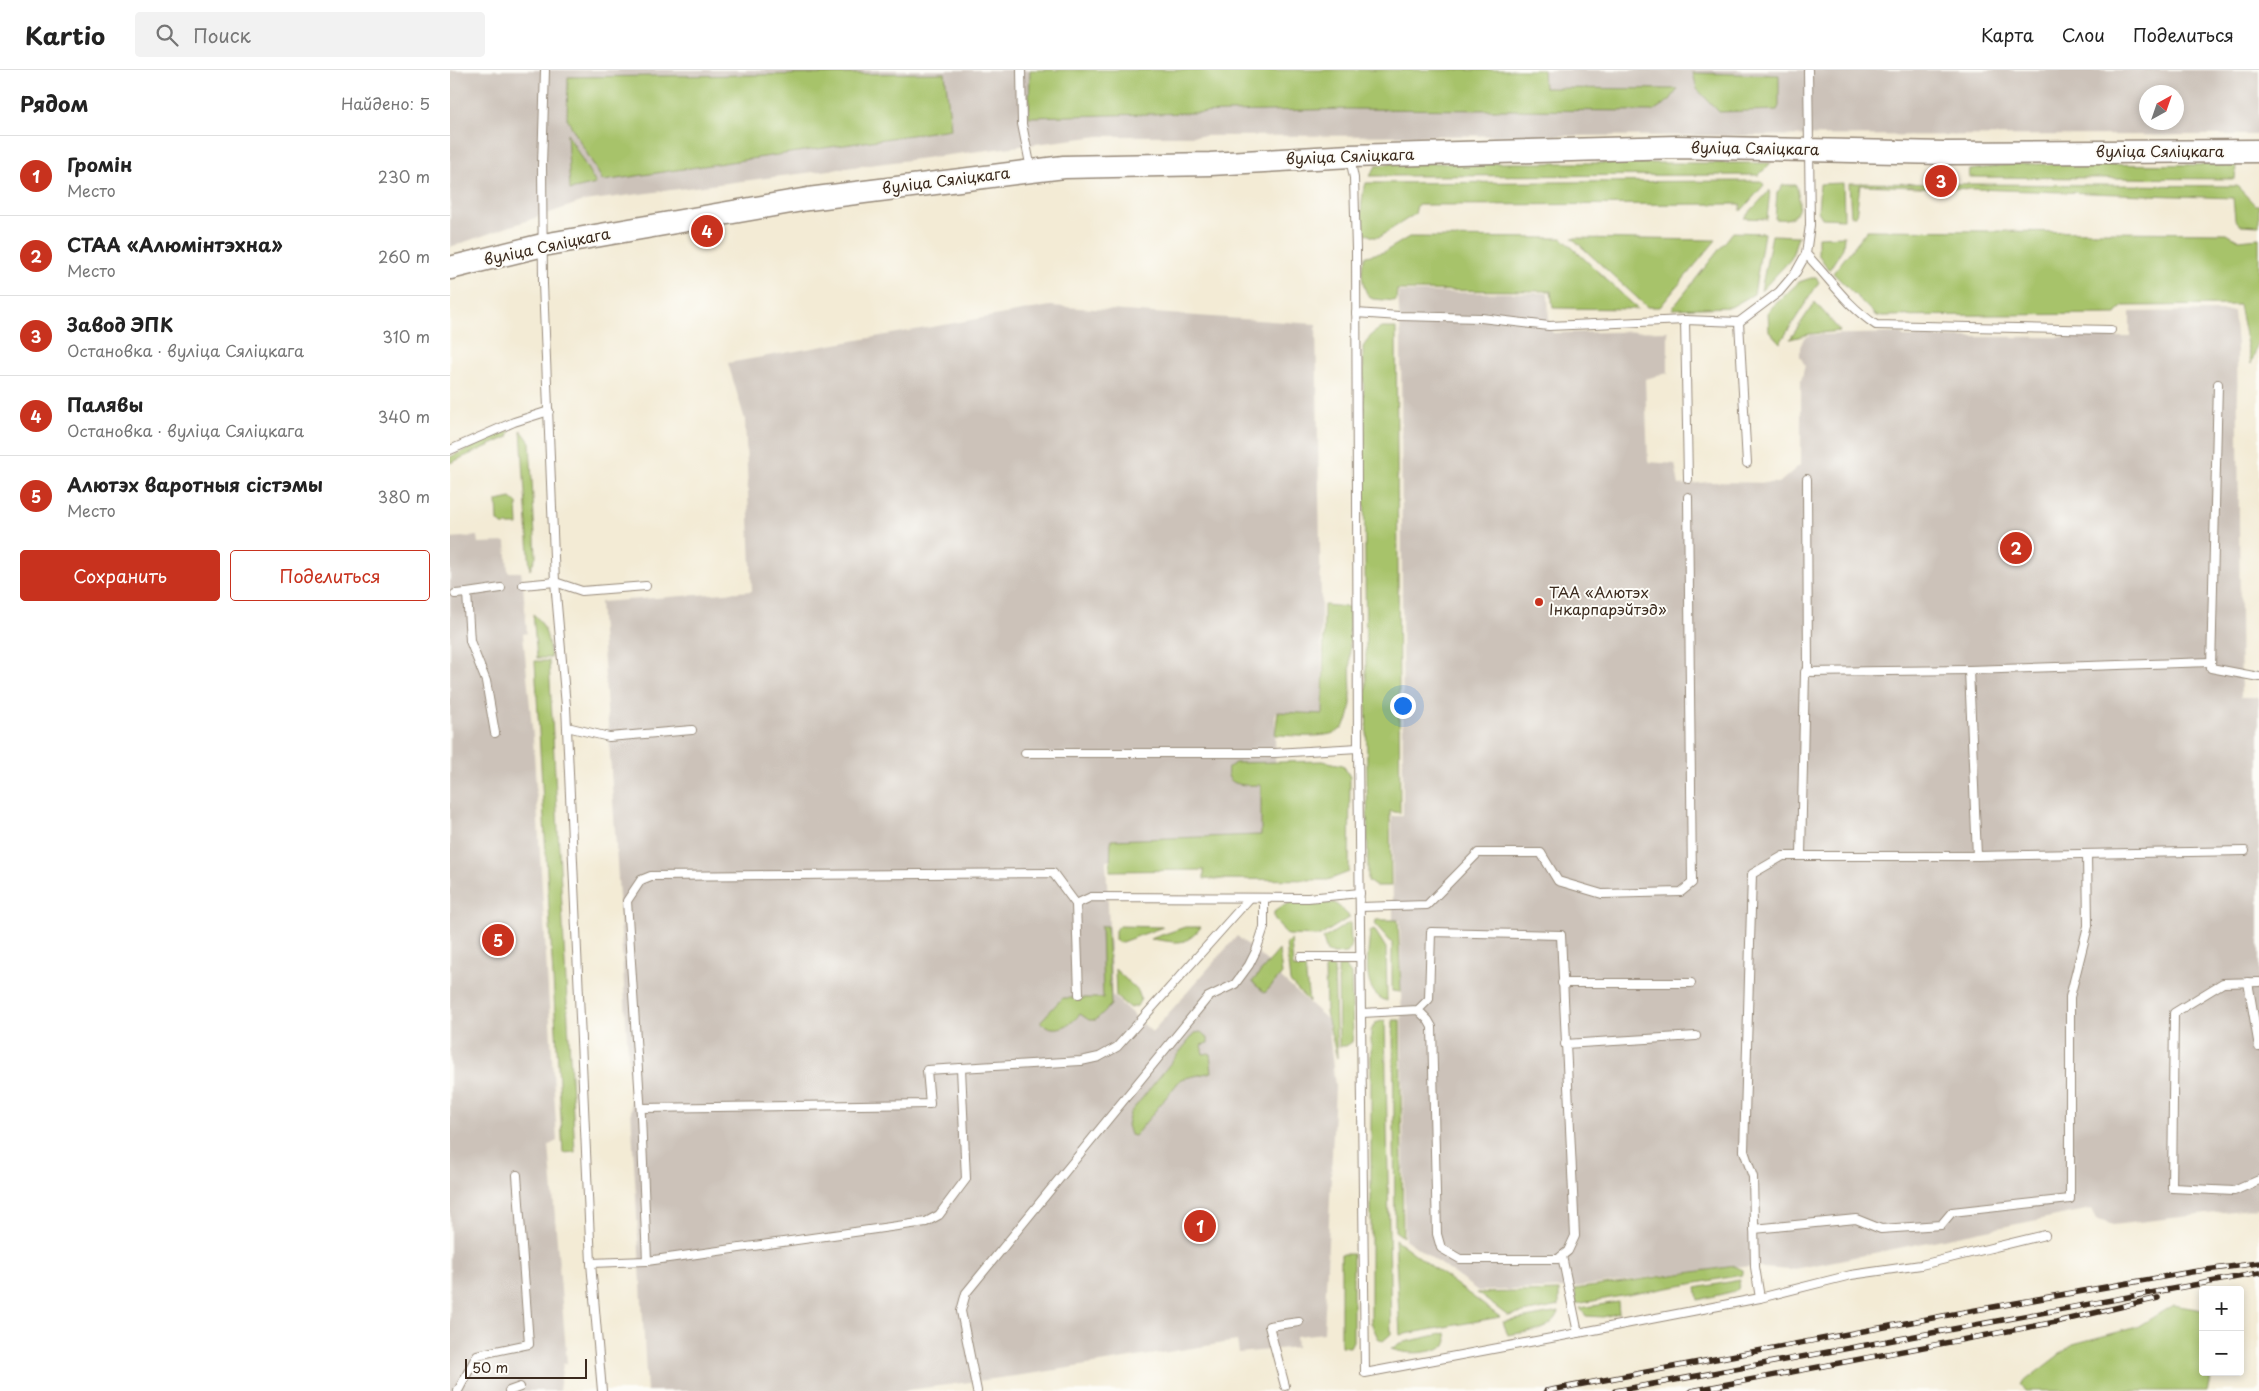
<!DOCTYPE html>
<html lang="ru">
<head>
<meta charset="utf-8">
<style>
	:root { --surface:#fff; --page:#f2f2f2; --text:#222; --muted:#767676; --line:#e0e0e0; --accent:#c8321e }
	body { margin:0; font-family:"Playpen Sans",sans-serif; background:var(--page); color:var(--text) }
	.controls { position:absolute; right:15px; bottom:15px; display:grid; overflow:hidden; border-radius:5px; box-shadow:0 2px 8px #0003 }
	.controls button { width:45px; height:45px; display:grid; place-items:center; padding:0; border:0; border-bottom:1px solid var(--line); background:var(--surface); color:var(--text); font:25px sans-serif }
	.compass { position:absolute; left:1689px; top:15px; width:45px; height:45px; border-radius:50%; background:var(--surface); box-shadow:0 2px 8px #0003; rotate:40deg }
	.scale { position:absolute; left:15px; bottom:12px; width:122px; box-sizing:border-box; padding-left:5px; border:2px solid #3b2a1e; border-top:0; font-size:14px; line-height:18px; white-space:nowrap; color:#3b2a1e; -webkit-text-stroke:4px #fdfcf7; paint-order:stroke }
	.you { position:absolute; left:952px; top:635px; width:18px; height:18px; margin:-12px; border:4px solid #fff; border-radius:50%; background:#1a73e8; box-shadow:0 0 0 8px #1a73e833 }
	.badge { display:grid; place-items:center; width:32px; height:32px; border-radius:50%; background:var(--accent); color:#fff; font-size:16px; font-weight:700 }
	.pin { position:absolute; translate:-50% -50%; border:2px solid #fff; box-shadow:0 1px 5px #0006 }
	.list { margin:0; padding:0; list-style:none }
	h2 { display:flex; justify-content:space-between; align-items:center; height:65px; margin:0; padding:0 20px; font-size:21px }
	h2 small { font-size:16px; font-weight:400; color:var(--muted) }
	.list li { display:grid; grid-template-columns:32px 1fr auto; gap:15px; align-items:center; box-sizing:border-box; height:80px; padding:0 20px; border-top:1px solid var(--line) }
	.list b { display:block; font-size:19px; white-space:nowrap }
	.list p { margin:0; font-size:16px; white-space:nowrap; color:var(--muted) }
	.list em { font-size:16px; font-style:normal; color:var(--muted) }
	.actions { display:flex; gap:10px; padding:15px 20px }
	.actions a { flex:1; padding:11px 0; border:1px solid var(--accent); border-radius:5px; text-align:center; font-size:18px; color:var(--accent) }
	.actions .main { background:var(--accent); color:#fff }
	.icon { flex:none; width:28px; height:28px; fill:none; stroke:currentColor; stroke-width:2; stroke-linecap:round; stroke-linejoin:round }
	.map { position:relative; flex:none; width:1809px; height:1321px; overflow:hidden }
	header { display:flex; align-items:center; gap:30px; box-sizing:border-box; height:70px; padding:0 25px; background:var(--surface); border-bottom:1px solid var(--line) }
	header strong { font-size:24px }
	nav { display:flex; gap:28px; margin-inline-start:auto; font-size:18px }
	.search { width:350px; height:45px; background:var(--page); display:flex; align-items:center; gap:12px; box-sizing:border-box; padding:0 18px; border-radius:5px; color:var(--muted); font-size:19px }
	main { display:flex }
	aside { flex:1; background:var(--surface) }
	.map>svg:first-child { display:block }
	.industrial { fill:#ccc2b9; fill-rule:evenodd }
	.green { fill:#a7c36a; stroke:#717644 }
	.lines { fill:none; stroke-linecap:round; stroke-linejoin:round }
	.lane-casing { stroke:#978a7a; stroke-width:10 }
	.secondary-casing { stroke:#978a7a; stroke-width:25 }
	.lane { stroke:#fff; stroke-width:8 }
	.secondary { stroke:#fff; stroke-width:22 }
	.rail-casing { stroke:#3b2a1e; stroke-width:5.5 }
	.rail { stroke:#fdfcf7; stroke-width:4; stroke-dasharray:11; stroke-linecap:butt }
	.poi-dot { fill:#c8321e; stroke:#fdfcf7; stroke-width:2 }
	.labels { text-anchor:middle; stroke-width:4; stroke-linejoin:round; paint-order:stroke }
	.street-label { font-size:15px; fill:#3b2a1e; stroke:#fdfcf7 }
	.poi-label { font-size:15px; fill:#3b2a1e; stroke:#fdfcf7; text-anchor:start }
</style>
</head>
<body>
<header>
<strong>Kartio</strong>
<div class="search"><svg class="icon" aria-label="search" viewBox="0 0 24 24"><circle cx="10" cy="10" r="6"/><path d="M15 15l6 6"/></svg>Поиск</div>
<nav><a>Карта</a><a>Слои</a><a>Поделиться</a></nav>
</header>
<main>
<aside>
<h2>Рядом<small>Найдено: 5</small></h2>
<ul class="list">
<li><span class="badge">1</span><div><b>Громін</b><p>Место</p></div><em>230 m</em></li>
<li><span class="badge">2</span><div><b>СТАА «Алюмінтэхна»</b><p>Место</p></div><em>260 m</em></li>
<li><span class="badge">3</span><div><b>Завод ЭПК</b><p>Остановка · вуліца Сяліцкага</p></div><em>310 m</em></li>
<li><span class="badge">4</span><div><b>Палявы</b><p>Остановка · вуліца Сяліцкага</p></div><em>340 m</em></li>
<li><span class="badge">5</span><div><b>Алютэх варотныя сістэмы</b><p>Место</p></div><em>380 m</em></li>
</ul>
<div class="actions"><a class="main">Сохранить</a><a>Поделиться</a></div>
</aside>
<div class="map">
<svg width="1809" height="1321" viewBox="0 0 1809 1321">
	<rect width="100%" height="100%" fill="#fdfcf7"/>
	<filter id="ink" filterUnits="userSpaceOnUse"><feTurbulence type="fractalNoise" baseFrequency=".02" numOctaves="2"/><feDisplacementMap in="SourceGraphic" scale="10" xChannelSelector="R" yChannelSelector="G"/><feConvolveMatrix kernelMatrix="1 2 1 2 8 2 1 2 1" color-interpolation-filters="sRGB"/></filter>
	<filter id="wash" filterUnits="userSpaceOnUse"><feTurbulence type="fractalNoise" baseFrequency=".0096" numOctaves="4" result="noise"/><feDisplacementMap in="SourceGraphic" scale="20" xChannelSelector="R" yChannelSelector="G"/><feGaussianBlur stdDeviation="1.12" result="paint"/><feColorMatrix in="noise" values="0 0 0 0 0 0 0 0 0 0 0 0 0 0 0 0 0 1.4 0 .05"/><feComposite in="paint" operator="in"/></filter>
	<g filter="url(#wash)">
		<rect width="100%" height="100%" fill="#f3ebd5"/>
		<g class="industrial">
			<path d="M0,0H1809V65L649,66L134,131L0,177ZM1696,22H1726V52H1696Z"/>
			<path d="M948,222L1098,223L1099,256L1103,263L1218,261V303L1195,309L1198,392L1225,394L1229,415L1259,412L1329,413L1351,394V311L1355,295L1350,287V277L1354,268L1362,265L1452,263L1453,267H1680V242L1784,241L1787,276L1791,627H1809V1138L1663,1155L1646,1149L1641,1139L1340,1200L1285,1196L1118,1218L1028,1221L955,1169L950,850H943L942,746H953L951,271Z"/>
			<path d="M600,236L866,254L873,644L825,642L826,789L656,790L662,925L702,962L787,866L830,902L831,908L878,950L885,1017L874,1263L846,1266L847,1277L789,1283L787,1271L587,1303L451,1321H197L167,792L150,532L302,521L295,350L278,293Z"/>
			<path d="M27,466L28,473L56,472L58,502H71L73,515L77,563L73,564L83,667L107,1071L99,1075L117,1293L113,1294L109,1321H0V468Z"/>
		</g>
		<g class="green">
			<path d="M580,0H1093L1094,18L1228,19L1220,30L1203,41L899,39L579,47Z"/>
			<path d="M495,3L501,59L153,111L117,49L118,7Z"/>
			<path d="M1243,3L1329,5V36L1327,40L1269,42L1247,19Z"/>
			<path d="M117,63L146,114L120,120Z"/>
			<path d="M943,93H1321L1309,105L920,106L926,96Z"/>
			<path d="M1562,94L1786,95L1785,109L1519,107L1520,100Z"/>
			<path d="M1311,111L1314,115L1291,141V134L967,135L965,144L929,167H923L915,163C909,147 911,129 916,113Z"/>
			<path d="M1393,113L1394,149L1372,148L1368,141L1370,114Z"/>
			<path d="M1399,113L1787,116L1805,135H1809V156L1790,155L1785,149L1783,128L1410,115L1406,146H1401Z"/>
			<path d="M1333,115H1346C1352,136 1351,152 1325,149L1327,123Z"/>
			<path d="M1320,120L1317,149L1294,148Z"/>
			<path d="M1417,160L1777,163L1789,170L1809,168V270L1801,294L1789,235L1673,236L1666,244L1426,246L1383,203Z"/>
			<path d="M1283,162L1314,163L1304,224L1281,237L1222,239Z"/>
			<path d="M1322,165L1348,166L1341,189L1311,221Z"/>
			<path d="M1394,166L1393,178L1379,200L1368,184V167Z"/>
			<path d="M959,167L1112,168L1188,239L1103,238L1101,221L947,220L946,231L923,229L919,227C912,217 909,196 916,186L934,182Z"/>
			<path d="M1122,168L1266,170L1210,237H1197Z"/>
			<path d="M1361,208H1366L1369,212L1330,273L1319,261L1318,241L1349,212Z"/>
			<path d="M1365,232L1390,261L1360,264L1340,269Z"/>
			<path d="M931,258H946L950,743L940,741L941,816H925L918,811L913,277L922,264Z"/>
			<path d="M60,360L58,367L0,393V387Z"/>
			<path d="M71,360L80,372L86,486L80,500Z"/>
			<path d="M61,428L67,433L68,455H52L48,451L47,431Z"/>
			<path d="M874,535L899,537L901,633C900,641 899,650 894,656C884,671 842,665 825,665L828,642L873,644Z"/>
			<path d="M83,544C97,555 98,571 101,588H87Z"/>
			<path d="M85,591H99L125,1082L113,1083Z"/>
			<path d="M873,691L893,695L900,707L899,802L878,810L754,809V800L660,801L661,770L811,765V715C799,715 774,718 778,698L785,693Z"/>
			<path d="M840,833H885L900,847L870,866L837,865L824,848V842L832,836Z"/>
			<path d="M926,850H948L951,922L942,921V873L925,854Z"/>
			<path d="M900,852L901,877L897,883L884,884L877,882L873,869Z"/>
			<path d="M651,856H657L661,935L646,950H639L630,944C619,957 604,964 590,952L612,928H653Z"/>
			<path d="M669,856L713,857L669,873L665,870V860Z"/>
			<path d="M735,857H751C734,879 725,871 700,869Z"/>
			<path d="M924,859L936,878L937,931C909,922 919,883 920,861Z"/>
			<path d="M841,870L843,897L855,898L859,932L840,912L836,873Z"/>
			<path d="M829,880L832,904L815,923L802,912Z"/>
			<path d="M888,896H895L901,904L903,963L902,972L896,976H889Z"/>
			<path d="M875,897H884L887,988L876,942Z"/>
			<path d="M665,899L688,921L691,929L687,936L680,938L666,927Z"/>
			<path d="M935,950L941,1264L933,1271L928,1268L921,1253V961L925,953Z"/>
			<path d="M943,950H950L953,1167L945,1161Z"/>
			<path d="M751,962L758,968V973L751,975L753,984L760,983L762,1002L731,1009L687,1063L684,1066L680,1065L677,1055L680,1043L745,963Z"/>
			<path d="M945,1169L1050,1247L950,1265Z"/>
			<path d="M891,1184H903V1271L900,1277L891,1276Z"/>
			<path d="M1285,1196L1292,1200V1205L1126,1234L1125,1219Z"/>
			<path d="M1290,1210L1288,1219L1285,1221L1248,1230L1246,1218Z"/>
			<path d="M1109,1221V1236L1058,1246L1027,1223Z"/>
			<path d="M1168,1232L1169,1243L1153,1247L1136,1246L1130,1238Z"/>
			<path d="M1723,1235L1753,1240V1302H1762L1757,1321H1576L1571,1314L1623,1274L1687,1257Z"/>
			<path d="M1109,1242C1101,1263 1077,1261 1058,1265L1053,1252Z"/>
			<path d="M996,1263L997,1271L995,1276C978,1284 958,1285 941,1279L950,1273Z"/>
		</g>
	</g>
	<g filter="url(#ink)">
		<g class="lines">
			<g class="lane-casing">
				<g id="lane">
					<path d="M95,0L92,95L93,214L105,512L116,636L141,1193L152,1321"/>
					<path d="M571,0L572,54L581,99"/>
					<path d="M1358,0L1360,155L1356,184C1381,210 1395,234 1426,255L1661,260"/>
					<path d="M900,88L904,108L906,180L908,678L915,1303L1128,1263L1112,1186"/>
					<path d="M906,243L949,246L1031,248L1099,256L1235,250L1289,252L1329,222L1346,202L1356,184"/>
					<path d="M1235,250L1238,409"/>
					<path d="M1289,252L1297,393"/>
					<path d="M1768,314L1761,598L1809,607"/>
					<path d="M0,380L64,352L99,341"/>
					<path d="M1357,409L1358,602"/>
					<path d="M73,515L105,512L132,521L196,516"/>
					<path d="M5,524L17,523"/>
					<path d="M1761,592L1519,600L1527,786L1795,781"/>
					<path d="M117,657L159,667L242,660"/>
					<path d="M45,663L36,611L20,571L17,523L51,518"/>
					<path d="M575,683H825L908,678"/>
					<path d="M1351,786L1355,602L1519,600"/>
					<path d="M910,837L977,835L1028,783H1091L1108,811L1152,824L1231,822L1242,813L1238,427"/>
					<path d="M851,887H911"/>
					<path d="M1798,912L1809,977"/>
					<path d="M1809,912L1773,913L1724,943L1722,1118L1784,1121L1809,1110"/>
					<path d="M1112,913H1241"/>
					<path d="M629,924L626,834L641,827L858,828L910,823"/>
					<path d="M912,943L968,940L978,950L982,957L987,1164L991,1178L1010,1189H1108L1118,1181L1125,1166L1111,865L981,862L979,929L968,940"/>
					<path d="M1115,974L1246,966"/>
					<path d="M191,1038L480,1034L477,1000L631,991L649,987L667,977L799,829"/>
					<path d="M1304,1159L1406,1149L1431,1159L1491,1155L1502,1142L1620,1129V927L1638,856L1637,784"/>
					<path d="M197,1191L476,1152L489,1145L516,1109L511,998"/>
					<path d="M141,1193L197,1191L191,1046L177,831L191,810L201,806L603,803L626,834"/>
					<path d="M1310,1228L1401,1205L1471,1195L1595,1165"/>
					<path d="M1128,1263L1310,1228L1305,1197L1303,1107L1294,1081L1302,804L1333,786H1527"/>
					<path d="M835,1316L819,1256L849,1252"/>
					<path d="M8,1321L27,1285L79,1274L67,1105"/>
					<path d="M59,1321L70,1317"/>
					<path d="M527,1321L511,1241L516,1223L758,927L785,914L799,895L806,881L814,857V828"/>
				</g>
			</g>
			<g class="secondary-casing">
				<path id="secondary" d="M0,198L93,175L358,129L614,97L760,94L900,86L1227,77L1494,83L1809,81"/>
			</g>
			<use href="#lane" class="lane"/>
			<use href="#secondary" class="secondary"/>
			<g class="rail-casing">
				<g id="rail">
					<path d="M1096,1321L1509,1243L1741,1202L1809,1193"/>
					<path d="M1165,1321L1809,1203"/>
					<path d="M1241,1321L1606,1252L1708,1228"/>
				</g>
			</g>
			<use href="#rail" class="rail"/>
		</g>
	</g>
	<circle class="poi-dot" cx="1089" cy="532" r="5"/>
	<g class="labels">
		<g class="street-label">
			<text transform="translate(1305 79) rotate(1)" y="5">вуліца Сяліцкага</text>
			<text x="1710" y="87">вуліца Сяліцкага</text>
			<text transform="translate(900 87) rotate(-2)" y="5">вуліца Сяліцкага</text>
			<text transform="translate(496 111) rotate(-7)" y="5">вуліца Сяліцкага</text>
			<text transform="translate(97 177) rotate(-12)" y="5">вуліца Сяліцкага</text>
		</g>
		<g class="poi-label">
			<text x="1099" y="528">ТАА «Алютэх<tspan x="1099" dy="17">Інкарпарэйтэд»</tspan></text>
		</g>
	</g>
</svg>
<div class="controls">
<button>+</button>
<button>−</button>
</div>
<svg class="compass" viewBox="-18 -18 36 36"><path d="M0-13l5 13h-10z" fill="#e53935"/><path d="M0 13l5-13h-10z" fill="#767676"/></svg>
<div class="scale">50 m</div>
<div class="you"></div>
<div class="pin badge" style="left:750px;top:1156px">1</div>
<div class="pin badge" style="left:1566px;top:478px">2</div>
<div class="pin badge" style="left:1491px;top:111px">3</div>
<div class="pin badge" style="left:257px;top:161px">4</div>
<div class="pin badge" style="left:48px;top:870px">5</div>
</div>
</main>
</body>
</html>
